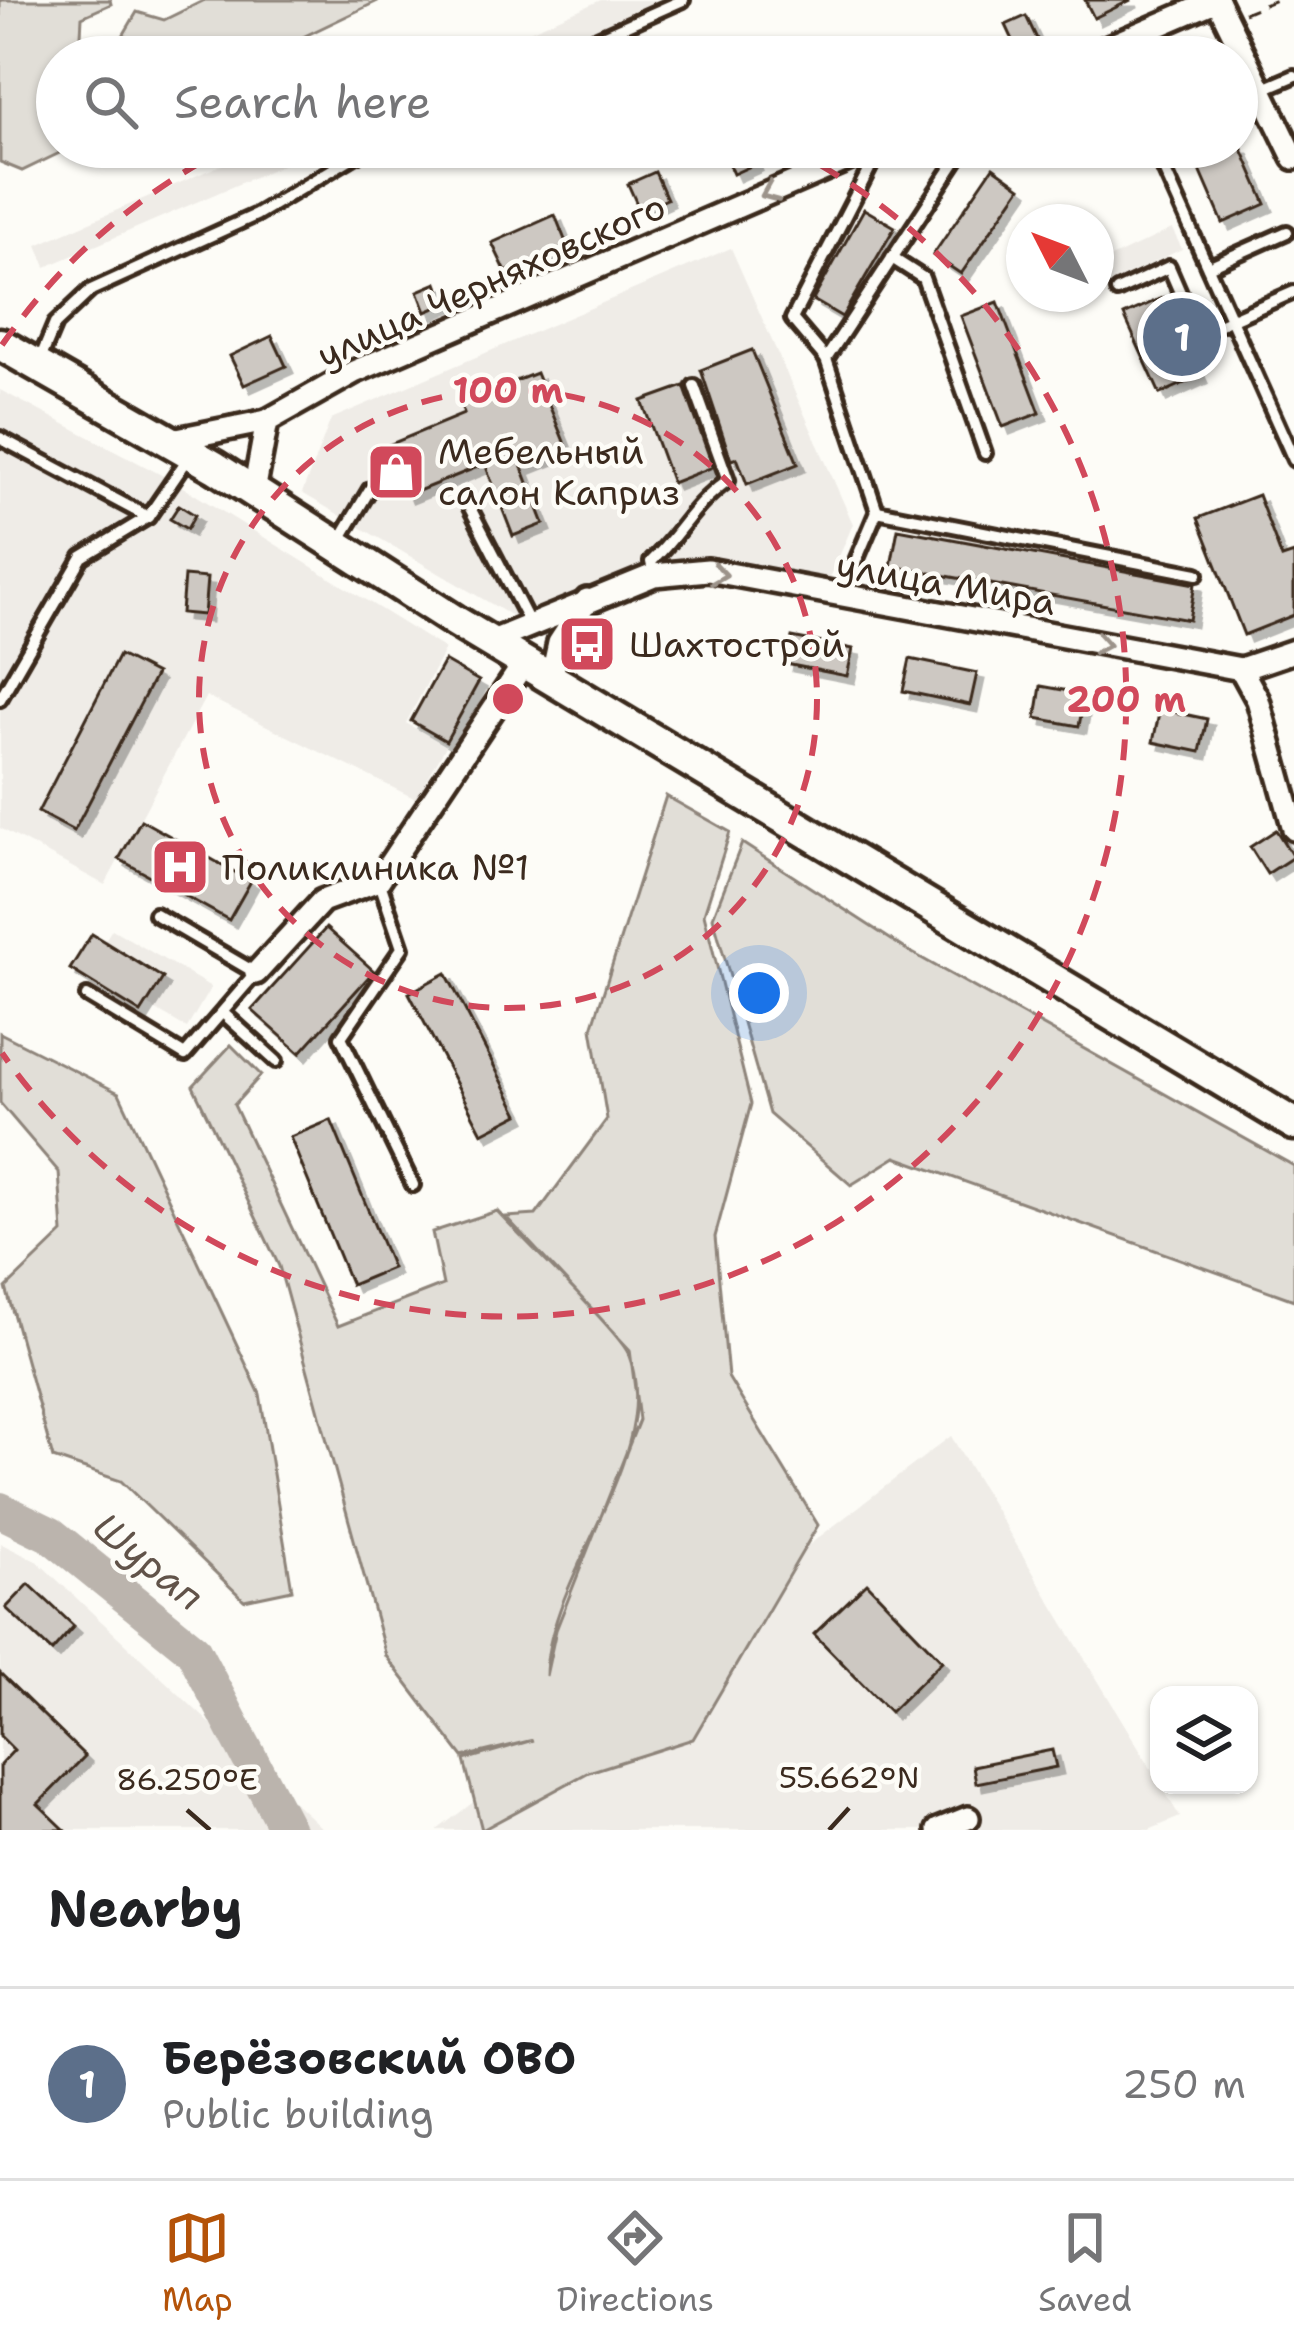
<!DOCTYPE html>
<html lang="en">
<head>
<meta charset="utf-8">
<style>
	:root { --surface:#fff; --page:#f2f2f2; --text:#202124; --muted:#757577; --line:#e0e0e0; --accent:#b45309 }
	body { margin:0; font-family:"Shantell Sans",sans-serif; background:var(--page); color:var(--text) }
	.controls { position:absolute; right:36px; bottom:36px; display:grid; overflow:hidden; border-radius:24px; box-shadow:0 3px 9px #0004 }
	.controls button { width:108px; height:108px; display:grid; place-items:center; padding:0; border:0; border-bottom:3px solid var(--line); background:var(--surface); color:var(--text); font:60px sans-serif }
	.compass { position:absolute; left:1006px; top:204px; width:108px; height:108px; border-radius:50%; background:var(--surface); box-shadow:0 3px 9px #0004; rotate:312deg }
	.you { position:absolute; left:759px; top:993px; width:42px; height:42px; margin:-30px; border:9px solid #fff; border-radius:50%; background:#1a73e8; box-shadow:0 0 0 18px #1a73e833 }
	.badge { display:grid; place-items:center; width:78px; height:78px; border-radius:50%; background:var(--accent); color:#fff; font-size:39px; font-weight:700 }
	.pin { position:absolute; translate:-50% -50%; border:6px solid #fff; box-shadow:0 3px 12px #0006 }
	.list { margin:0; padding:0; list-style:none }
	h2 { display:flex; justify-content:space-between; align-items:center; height:156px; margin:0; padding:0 48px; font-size:51px }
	h2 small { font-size:39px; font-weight:400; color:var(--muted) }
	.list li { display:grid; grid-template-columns:78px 1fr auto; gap:36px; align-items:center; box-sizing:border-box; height:192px; padding:0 48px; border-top:3px solid var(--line) }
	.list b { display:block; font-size:45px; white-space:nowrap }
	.list p { margin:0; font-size:39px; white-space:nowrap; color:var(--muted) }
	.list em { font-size:39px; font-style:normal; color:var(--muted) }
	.icon { flex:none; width:66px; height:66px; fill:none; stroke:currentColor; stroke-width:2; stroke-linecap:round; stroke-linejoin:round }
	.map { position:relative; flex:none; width:1294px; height:1830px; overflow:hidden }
	.search { position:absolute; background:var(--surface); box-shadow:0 3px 9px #0004; left:36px; right:36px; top:36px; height:132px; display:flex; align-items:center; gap:30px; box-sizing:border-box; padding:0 42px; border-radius:66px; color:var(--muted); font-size:45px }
	.sheet { height:348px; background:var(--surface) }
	nav { display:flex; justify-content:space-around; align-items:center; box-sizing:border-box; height:168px; border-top:3px solid var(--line); background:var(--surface); font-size:33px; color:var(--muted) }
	nav a { display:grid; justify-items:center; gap:6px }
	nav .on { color:var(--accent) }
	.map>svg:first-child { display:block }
	.built { fill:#efece7 }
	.green { fill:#e1ded7; stroke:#8e847a; stroke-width:3 }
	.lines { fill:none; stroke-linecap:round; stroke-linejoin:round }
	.river { stroke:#bbb4ad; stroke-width:36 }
	.building { fill:#cdc8c2; stroke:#3b2a1e; stroke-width:3; filter:url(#shadow) }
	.lane-casing { stroke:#3b2a1e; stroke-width:20 }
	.street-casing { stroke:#3b2a1e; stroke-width:30 }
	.secondary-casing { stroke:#3b2a1e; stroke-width:39 }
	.path { stroke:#3b2a1e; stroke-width:3; stroke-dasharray:12 9; stroke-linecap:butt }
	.lane { stroke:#fdfcf7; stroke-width:10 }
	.street { stroke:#fdfcf7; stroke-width:21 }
	.secondary { stroke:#fdfcf7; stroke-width:30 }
	.oneway { stroke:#9c938a }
	.ticks { fill:none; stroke:#3b2a1e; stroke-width:4.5 }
	.ring { fill:none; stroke:#d1495b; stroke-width:6; stroke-dasharray:21 15 }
	.labels { text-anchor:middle; stroke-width:9; stroke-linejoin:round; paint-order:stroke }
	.street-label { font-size:36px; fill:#3b2a1e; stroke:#fdfcf7 }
	.poi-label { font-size:36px; fill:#3b2a1e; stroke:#fdfcf7; text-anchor:start }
	.water-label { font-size:39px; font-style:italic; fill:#615349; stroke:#fdfcf7 }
	.ticks-label { font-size:30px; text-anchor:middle; fill:#3b2a1e; stroke:#fdfcf7; stroke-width:9; stroke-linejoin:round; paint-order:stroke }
	.centre { fill:#d1495b; stroke:#fdfcf7; stroke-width:6 }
	.ring-label { font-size:36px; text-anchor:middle; font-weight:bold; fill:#d1495b; stroke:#fdfcf7; stroke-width:9; stroke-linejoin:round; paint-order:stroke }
</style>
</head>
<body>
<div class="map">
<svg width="1294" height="1830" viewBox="0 0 1294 1830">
	<defs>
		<filter id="shadow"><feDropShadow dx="7" dy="7" stdDeviation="0" flood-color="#0004"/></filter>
	</defs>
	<rect width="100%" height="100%" fill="#fdfcf7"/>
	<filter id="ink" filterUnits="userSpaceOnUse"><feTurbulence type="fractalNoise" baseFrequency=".00833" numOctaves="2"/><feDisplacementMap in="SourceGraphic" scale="24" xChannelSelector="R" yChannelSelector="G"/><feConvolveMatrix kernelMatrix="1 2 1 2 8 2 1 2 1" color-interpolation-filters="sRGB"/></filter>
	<g filter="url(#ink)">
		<g class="built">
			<path d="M601,0H663L532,57H470Z"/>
			<path d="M262,147H324L46,267L37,245Z"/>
			<path d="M1172,229L1182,249L1105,285L1096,265Z"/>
			<path d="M731,248L853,524L830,578L711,562L653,564L575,591L524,623L302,493L331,419Z"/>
			<path d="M0,390L173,481L445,649L406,723L446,746L416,799L206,696L105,885L0,828Z"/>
			<path d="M112,929L211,987L187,1028L87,970Z"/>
			<path d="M951,1436L1180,1817L1149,1830H437Z"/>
			<path d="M0,1543L38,1562L324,1830H0Z"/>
		</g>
		<g class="green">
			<path d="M0,0H110L111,4L82,17L81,35L95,54L114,51L137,12L164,20L205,0H380L261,57H57V147H72L22,171L0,162Z"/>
			<path d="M666,796L730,832L704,914L751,1104L715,1237L728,1377L818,1525L693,1739L589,1772L482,1830L464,1760L533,1740L463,1757L386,1656L279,1266L193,1086L231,1045L261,1075L234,1105L338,1326L443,1285L432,1232L497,1211C520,1236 618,1331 628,1353C667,1452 547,1576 546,1676L556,1630L639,1420L630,1350L506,1217L536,1215L607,1119L592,1028Z"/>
			<path d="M742,843L907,950L1294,1166V1300L896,1157L851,1185L769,1114L713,917Z"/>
			<path d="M0,1033L119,1093L260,1394L292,1590L244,1600L121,1481L53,1458L6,1288L63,1233L59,1172L0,1103Z"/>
		</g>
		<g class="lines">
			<path class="river" d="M0,1510L51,1535L193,1650L287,1830"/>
		</g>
		<g class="building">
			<path d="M1085,0H1131L1094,18Z"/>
			<path d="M1026,16L1039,43L1019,53L1006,25Z"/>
			<path d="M721,147H748L755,164L733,174Z"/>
			<path d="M1190,147H1241L1266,204L1223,223Z"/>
			<path d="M993,167L1021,187L961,274L933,255Z"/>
			<path d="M655,172L667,199L640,211L628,184Z"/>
			<path d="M864,209L895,227L842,317L813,300Z"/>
			<path d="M555,215L567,245L506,272L492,243Z"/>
			<path d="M437,283L445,304L426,312L418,291Z"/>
			<path d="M1164,297L1200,376L1160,394L1124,315Z"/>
			<path d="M998,302L1040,413L1003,427L961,316Z"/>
			<path d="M272,336L286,366L244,385L230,356Z"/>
			<path d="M752,350L798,464L747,484L737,458L731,460L701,370Z"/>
			<path d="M536,373L567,449L522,467L544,524L513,536L485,464L406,496L386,446L464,414L460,403Z"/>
			<path d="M684,386L713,467L672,483L642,401Z"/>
			<path d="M1258,495L1282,558L1294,554V615L1244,635L1198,518Z"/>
			<path d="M179,505L195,515L187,529L170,519Z"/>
			<path d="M898,529L1195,584L1189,620L891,566Z"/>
			<path d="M184,576L207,578L204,615L181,613Z"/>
			<path d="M792,637L853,649L847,676L786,664Z"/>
			<path d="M119,655L156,674L74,831L38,812Z"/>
			<path d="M910,659L977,673L970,705L903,691Z"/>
			<path d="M444,661L479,681L446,741L411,721Z"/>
			<path d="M1041,686L1085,694L1079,726L1036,718Z"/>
			<path d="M1160,709L1207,719L1200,752L1153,742Z"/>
			<path d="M141,820L251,881L229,920L119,859Z"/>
			<path d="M1276,830L1293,857L1267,874L1250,847Z"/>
			<path d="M326,928L374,971L300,1053L252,1010Z"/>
			<path d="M92,934L163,978L141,1013L70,969Z"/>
			<path d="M446,973L519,1114L482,1133L409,993Z"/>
			<path d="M331,1120L392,1268L351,1285L290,1137Z"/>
			<path d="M867,1583L942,1661L890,1712L814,1634Z"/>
			<path d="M29,1584L74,1626L52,1651L6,1608Z"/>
			<path d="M0,1673L85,1756L38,1804L65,1830H0V1765L14,1750L0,1736Z"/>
			<path d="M1052,1750L1056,1767L976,1783L973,1766Z"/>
		</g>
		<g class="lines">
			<g class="lane-casing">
				<g id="lane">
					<path d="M555,57L683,0"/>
					<path d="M1261,90L1294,76"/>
					<path d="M1154,147L1294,460"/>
					<path d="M892,258L923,278L985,453"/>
					<path d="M1208,267L1287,232"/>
					<path d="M1117,291L1169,267L1198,334L1294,292"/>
					<path d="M826,359L792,319L879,150"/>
					<path d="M39,362L55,324L91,290L256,215L370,147"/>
					<path d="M0,438L148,517"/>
					<path d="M469,506L530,624"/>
					<path d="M877,511L826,359L965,147"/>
					<path d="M338,543L370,489"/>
					<path d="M654,575L651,562C683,531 689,509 728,480L694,386"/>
					<path d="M842,594L877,511L1197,574"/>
					<path d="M0,699L82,557L148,517L189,457"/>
					<path d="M379,880L402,948L341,1037L413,1185"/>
					<path d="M87,996L185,1055L256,973L155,914"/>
					<path d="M223,1013L276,1061"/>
				</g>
			</g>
			<g class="street-casing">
				<g id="street">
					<path d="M1217,0L1294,158"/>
					<path d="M1085,57L1217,0"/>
					<path d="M167,441L267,421"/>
					<path d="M254,492L267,421L354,372L876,147"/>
					<path d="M490,642L654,575L708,570L1241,669L1294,651"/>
					<path d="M1241,669L1258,700L1294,829"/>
					<path d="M551,680L559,643L587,600"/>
					<path d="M256,973L322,901L379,880L524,663"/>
					<path d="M938,1830L968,1818"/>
				</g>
			</g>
			<g class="secondary-casing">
				<path id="secondary" d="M0,344L215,467L455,621L1294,1124"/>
			</g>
			<g class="path">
				<path d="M1244,13L1276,0"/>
				<path d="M891,162L928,147"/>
			</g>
			<use href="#lane" class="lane"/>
			<use href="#street" class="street"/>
			<use href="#secondary" class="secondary"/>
		</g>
		<defs><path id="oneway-chevron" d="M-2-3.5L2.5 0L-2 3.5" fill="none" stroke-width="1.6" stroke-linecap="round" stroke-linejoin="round" transform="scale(3)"/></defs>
		<g class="oneway">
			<use href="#oneway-chevron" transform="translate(769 193) rotate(157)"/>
			<use href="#oneway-chevron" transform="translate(719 574) rotate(8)"/>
			<use href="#oneway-chevron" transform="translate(1102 644) rotate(10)"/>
		</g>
	</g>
	<path class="ticks" d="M187,1810L210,1830M829,1830L849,1808"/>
	<g class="ring">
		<circle cx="508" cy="699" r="309"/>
		<path d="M2 345A618 618 0 0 1 227 148M789 148A618 618 0 1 1 2 1053"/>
	</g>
	<defs>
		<g id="shop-square" transform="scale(3)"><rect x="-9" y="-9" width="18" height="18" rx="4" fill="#d1495b" stroke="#fdfcf7"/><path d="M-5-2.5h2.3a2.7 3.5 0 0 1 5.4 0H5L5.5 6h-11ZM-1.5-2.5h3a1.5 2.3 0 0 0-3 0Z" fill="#fff"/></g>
		<g id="bus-square" transform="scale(3)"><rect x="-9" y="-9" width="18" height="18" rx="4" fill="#d1495b" stroke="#fdfcf7"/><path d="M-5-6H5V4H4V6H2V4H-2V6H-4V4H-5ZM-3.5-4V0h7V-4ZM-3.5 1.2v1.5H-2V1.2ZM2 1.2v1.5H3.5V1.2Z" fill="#fff"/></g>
		<g id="hospital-square" transform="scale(3)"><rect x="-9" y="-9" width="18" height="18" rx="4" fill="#d1495b" stroke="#fdfcf7"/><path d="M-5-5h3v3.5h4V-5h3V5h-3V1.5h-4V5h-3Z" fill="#fff"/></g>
	</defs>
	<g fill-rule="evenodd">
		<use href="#shop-square" x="396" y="472"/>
		<use href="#bus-square" x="587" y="644"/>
		<use href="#hospital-square" x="180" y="867"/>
	</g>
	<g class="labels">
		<g class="street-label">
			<text transform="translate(491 280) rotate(-24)" y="13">улица Черняховского</text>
			<text transform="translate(946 583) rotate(10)" y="13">улица Мира</text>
		</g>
		<g class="poi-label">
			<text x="438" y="464">Мебельный<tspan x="438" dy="41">салон Каприз</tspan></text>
			<text x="629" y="657">Шахтострой</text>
			<text x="222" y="880">Поликлиника №1</text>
		</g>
		<g class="water-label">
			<text transform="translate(149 1561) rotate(39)" y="14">Шурап</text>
		</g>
	</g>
	<g class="ticks-label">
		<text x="849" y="1788">55.662°N</text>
		<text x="187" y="1790">86.250°E</text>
	</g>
	<circle cx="508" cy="699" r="18" class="centre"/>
	<g class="ring-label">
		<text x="508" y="403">100 m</text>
		<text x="1126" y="712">200 m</text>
	</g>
</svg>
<div class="controls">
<button><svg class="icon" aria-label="layers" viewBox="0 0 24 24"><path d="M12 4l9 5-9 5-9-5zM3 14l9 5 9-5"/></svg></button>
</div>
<svg class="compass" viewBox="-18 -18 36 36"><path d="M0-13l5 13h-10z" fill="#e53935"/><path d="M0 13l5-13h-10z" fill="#757577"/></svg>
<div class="you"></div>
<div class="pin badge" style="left:1182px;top:337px;background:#5c6f8a">1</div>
<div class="search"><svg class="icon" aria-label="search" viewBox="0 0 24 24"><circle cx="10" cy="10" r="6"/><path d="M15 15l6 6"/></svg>Search here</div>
</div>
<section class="sheet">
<h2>Nearby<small></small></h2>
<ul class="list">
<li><span class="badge" style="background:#5c6f8a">1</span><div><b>Берёзовский ОВО</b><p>Public building</p></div><em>250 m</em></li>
</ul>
</section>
<nav>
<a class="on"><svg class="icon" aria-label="map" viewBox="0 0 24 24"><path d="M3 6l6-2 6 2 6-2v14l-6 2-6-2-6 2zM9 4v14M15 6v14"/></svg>Map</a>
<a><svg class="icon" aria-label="directions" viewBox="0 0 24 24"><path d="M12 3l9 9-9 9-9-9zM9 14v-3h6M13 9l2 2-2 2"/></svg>Directions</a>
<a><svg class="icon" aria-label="saved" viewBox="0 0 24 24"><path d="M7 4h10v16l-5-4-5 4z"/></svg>Saved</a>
</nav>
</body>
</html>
